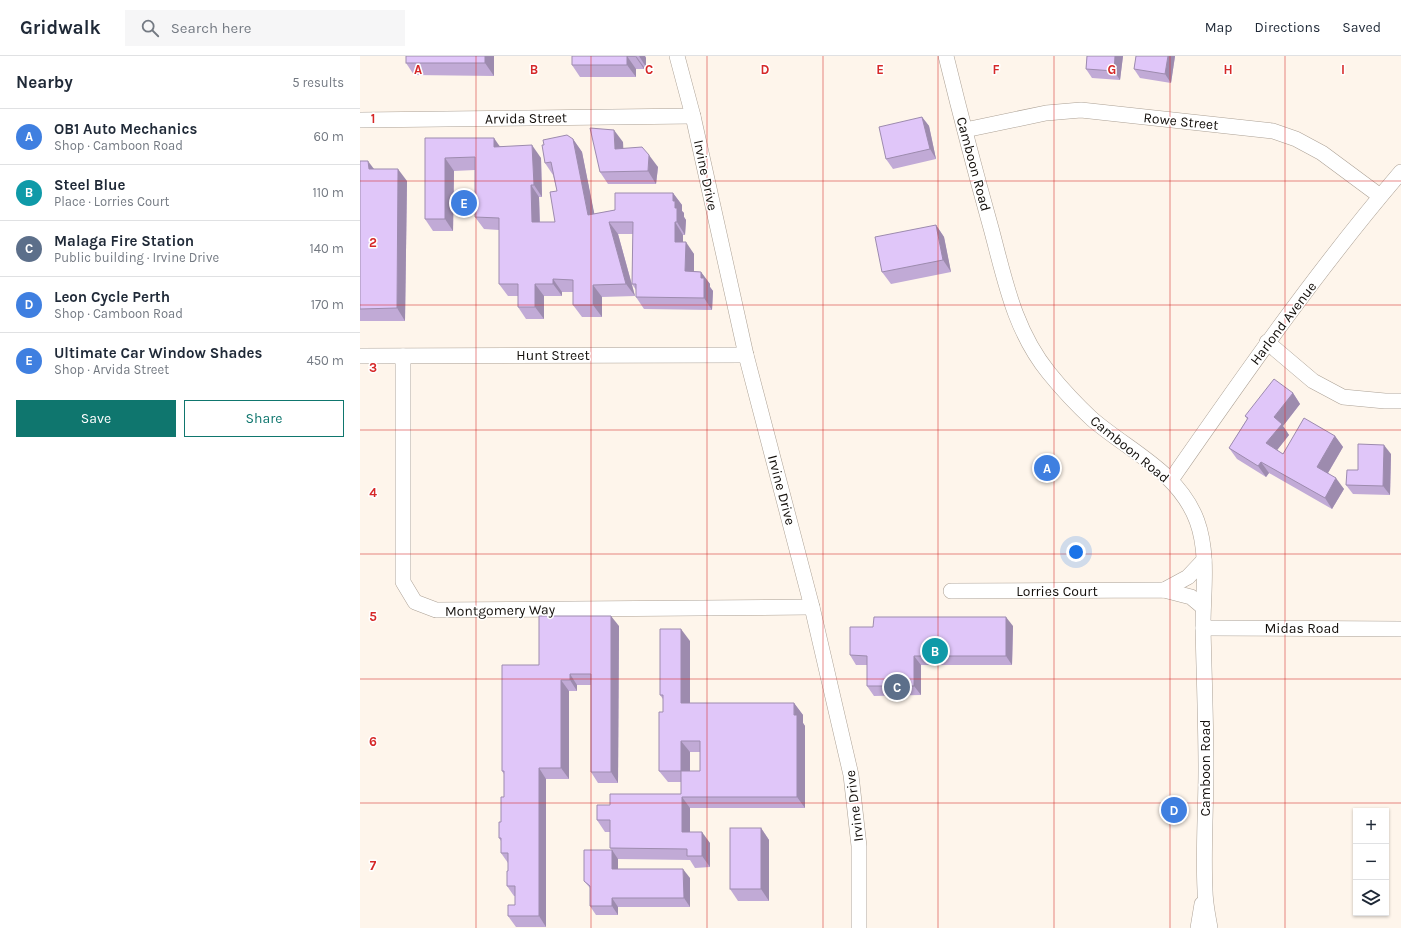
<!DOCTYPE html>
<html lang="en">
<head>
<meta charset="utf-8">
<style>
	:root { --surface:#fff; --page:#f6f6f7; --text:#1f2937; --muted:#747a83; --line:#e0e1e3; --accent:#0f766e }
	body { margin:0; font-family:Karla,sans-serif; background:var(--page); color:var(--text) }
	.controls { position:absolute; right:12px; bottom:12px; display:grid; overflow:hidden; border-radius:0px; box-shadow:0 1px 3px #0004 }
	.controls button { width:36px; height:36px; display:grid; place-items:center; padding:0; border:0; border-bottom:1px solid var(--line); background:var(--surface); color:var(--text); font:20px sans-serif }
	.you { position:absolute; left:716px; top:496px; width:14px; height:14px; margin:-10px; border:3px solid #fff; border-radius:50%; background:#1a73e8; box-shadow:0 0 0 6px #1a73e833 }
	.badge { display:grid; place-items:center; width:26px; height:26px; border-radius:50%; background:var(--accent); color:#fff; font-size:13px; font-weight:700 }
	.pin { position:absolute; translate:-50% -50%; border:2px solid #fff; box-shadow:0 1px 4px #0006 }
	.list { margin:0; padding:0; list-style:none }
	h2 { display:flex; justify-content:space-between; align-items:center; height:52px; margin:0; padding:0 16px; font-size:17px }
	h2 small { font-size:13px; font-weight:400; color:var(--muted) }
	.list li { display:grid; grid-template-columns:26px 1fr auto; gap:12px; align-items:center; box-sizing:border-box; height:56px; padding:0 16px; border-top:1px solid var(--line) }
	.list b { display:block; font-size:15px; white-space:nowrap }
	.list p { margin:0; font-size:13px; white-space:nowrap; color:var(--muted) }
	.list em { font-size:13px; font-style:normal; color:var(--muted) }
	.actions { display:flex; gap:8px; padding:12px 16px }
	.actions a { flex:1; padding:9px 0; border:1px solid var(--accent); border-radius:0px; text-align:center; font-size:14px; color:var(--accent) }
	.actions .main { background:var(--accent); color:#fff }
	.icon { flex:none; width:22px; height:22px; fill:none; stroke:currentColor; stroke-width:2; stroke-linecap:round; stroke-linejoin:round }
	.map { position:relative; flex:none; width:1041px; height:872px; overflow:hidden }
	header { display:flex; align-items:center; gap:24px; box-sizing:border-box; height:56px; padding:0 20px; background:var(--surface); border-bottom:1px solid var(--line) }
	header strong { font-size:19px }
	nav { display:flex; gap:22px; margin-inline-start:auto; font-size:14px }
	.search { width:280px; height:36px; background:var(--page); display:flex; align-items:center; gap:10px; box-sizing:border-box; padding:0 14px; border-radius:0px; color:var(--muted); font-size:15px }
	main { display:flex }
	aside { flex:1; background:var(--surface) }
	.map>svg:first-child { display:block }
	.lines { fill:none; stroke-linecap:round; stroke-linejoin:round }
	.minor-casing { stroke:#aca195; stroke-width:16 }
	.minor { stroke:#fff; stroke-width:15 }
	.wall { fill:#c1aad6; fill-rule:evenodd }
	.shaded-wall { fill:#9d8bae }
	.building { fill:#e0c6f9; stroke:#9d8bae; fill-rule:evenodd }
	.grid { fill:none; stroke:#d62828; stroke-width:1; stroke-opacity:0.55 }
	.labels { text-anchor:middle; stroke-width:3; stroke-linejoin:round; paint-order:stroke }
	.street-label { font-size:14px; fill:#130f0b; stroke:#fff }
	.grid-label { font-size:13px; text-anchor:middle; font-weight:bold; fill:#d62828; stroke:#fff; stroke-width:3; stroke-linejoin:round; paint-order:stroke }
</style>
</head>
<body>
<header>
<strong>Gridwalk</strong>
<div class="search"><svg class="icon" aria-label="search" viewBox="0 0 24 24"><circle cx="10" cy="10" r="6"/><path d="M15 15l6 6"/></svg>Search here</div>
<nav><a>Map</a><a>Directions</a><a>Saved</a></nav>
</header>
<main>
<aside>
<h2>Nearby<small>5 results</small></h2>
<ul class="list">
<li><span class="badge" style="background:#3f7fe0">A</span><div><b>OB1 Auto Mechanics</b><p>Shop · Camboon Road</p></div><em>60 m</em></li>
<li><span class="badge" style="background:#0f9aa8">B</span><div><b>Steel Blue</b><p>Place · Lorries Court</p></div><em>110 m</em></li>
<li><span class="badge" style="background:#5c6f8a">C</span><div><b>Malaga Fire Station</b><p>Public building · Irvine Drive</p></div><em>140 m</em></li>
<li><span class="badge" style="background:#3f7fe0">D</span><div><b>Leon Cycle Perth</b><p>Shop · Camboon Road</p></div><em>170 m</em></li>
<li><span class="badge" style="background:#3f7fe0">E</span><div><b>Ultimate Car Window Shades</b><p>Shop · Arvida Street</p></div><em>450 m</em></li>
</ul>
<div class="actions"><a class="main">Save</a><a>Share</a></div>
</aside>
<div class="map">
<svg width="1041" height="872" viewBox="0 0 1041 872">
	<rect width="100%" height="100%" fill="#fef5eb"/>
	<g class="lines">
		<g class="minor-casing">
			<g id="minor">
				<path d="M317,0L333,60L386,299L452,551L491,719L499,790V872"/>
				<path d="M586,0C600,57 615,115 631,172C645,224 654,274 689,317C702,333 717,349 732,363C769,395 819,416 837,465C849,498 843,536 843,570C844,618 846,666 846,714C846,754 843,794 845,834C845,847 848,860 850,872"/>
				<path d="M0,64L333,60"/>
				<path d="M605,74L686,57L721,54L913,75L936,83L962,97L1020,140"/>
				<path d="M907,286L953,325L983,341L1025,345H1041"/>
				<path d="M0,300L386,299"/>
				<path d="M43,300V526L55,546L76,554L452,551"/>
				<path d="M811,424C884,319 958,213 1041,116"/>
				<path d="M804,534L828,521L844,504"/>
				<path d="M591,535L804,534L831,541L843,551"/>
				<path d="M843,572L1041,573"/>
				<path d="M838,872L842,848"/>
			</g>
		</g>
		<use href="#minor" class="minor"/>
	</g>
	<g class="wall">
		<path d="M46,0H134V20L54,19L46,7Z"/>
		<path d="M212,0H285L286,2V11H284V13H276V21H220L212,9Z"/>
		<path d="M727,0H763L760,24L732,22L726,13Z"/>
		<path d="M776,0H815L811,27L780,22L774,13Z"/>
		<path d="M562,61L569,70L576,103L533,113L526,103Z"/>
		<path d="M65,82L140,90L181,102L182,141H179L180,166H195L197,135L193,119L185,107L213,83L222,96L234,158L255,154L313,137L322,149V155L324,157V161L326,164L325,179H323V186L334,198V215L341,216L350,228V231L353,235L352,254L284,253L276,241V234L272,228L273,178H258L275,240L242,241V261H222L213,249V236H202V240H184V263H166L158,251V240H148L139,228V174L124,173L115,161V114L94,115L93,175H73L65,163Z"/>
		<path d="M263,86V93L298,111L296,128H248L240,116Z"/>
		<path d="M0,105L14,113L47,125L45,265H0Z"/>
		<path d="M576,169L584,181L591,216L531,228L522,216Z"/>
		<path d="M933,337L940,348L923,370L929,379L917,394L923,398L975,380L983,391L968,417L984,433L972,453L909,417L906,421L877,403L869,392L887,363L885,360Z"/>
		<path d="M1031,398L1030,439L993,438L986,429L998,414Z"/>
		<path d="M259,570L258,727H238L231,716V629H217V635H209V723H186V871H156L148,860L155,849V840H154L147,830L148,815V807L141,797V785L139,782L144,741V718L142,715L179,609Z"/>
		<path d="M653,570L652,609H561V639L514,640L507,630V609H496L490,599L513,571Z"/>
		<path d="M330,585V647H434L443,659V667L445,670V752H330V776L350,787V811L335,812L330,804L258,803V813L330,822V851H258V859H236L230,850V832L224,825L252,794L250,792V776H245L237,764L250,749L321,738V726H308L299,715L303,656V643L300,639ZM330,696H340V715H330Z"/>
		<path d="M401,772L409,784V845H378L370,833Z"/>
	</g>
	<g class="shaded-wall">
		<path d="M125,0H134V20L125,7Z"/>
		<path d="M267,0L276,13V21L267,9Z"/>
		<path d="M275,0H276L284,11V13Z"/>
		<path d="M279,0H285L286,2V11Z"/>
		<path d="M755,0H763L760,24L754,15Z"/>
		<path d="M808,0H815L811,27L805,18Z"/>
		<path d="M562,61L569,70L576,103L570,93Z"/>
		<path d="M254,74L263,86L264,105L255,93Z"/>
		<path d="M134,82L143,95L134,91Z"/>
		<path d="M213,83L222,96L237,171L228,159Z"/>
		<path d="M172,89L181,102L182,141L174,129Z"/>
		<path d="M289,99L298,111L296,128L288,115Z"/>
		<path d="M85,102L94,115L93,175L85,163Z"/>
		<path d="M8,105L17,117L9,113Z"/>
		<path d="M38,113L47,125L45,265L37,252Z"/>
		<path d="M171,129L179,141L180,178L172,166Z"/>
		<path d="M313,137L322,149V155L324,157V161L326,164L325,179L317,166L313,145Z"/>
		<path d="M249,166L258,178L275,240L266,228Z"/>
		<path d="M315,166L323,179V198L315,186Z"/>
		<path d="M576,169L584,181L591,216L583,204Z"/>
		<path d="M326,186L334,198V228L325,215Z"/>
		<path d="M341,216L350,228V231L353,235L352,254L344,242L341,222Z"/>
		<path d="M193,223L202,236V240L193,228Z"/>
		<path d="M175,228L184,240V263L175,251Z"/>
		<path d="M233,229L242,241V261L233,249Z"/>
		<path d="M933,337L940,348L923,370L929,379L914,398L906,387L914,361Z"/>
		<path d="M975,380L983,391L965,422L957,411Z"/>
		<path d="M1024,389L1031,398L1030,439L1023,430Z"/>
		<path d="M901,406L909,417L906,421L898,410Z"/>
		<path d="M976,422L984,433L972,453L965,442Z"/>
		<path d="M251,560L259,570L258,727L251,716Z"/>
		<path d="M646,561L653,570L652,609L646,600Z"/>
		<path d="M321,573L330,585V659L321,647Z"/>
		<path d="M554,600L561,609V639L554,630Z"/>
		<path d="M210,618L217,629V635L210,624Z"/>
		<path d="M201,624L209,635V723L201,712Z"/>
		<path d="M434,647L443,659V667L445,670V752L437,741Z"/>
		<path d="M321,685L330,696V726L321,715Z"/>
		<path d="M179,712L186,723V871L179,860Z"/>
		<path d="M322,741L330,752V788L322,776Z"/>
		<path d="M401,772L409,784V845L401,833Z"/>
		<path d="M342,776L350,787V811L342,800Z"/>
		<path d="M252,794L258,803V822L252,813Z"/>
		<path d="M323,813L330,822V851L324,842Z"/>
		<path d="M252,842L258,851V859L252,850Z"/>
	</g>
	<g class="building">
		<rect x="46" y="0" width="79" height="7"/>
		<path d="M212,0H275H267V9H212Z"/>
		<path d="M727,0H755L754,15L726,13Z"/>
		<path d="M776,0H808L805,18L774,13Z"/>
		<path d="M562,61L570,93L526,103L519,71Z"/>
		<path d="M230,72L254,74L255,93L282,91L289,99L288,115L240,116Z"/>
		<path d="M207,79L213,83L228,159L255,154V137H313V145H315V152H317V166H315V186H326L325,215L341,216V222H344V242L276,241V228H272L273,166H249L266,228L233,229V249H213V224L193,223V228H175V251H158V228H139V162L115,161V101L85,102V163H65V82H134V91L172,89L174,129H171L172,166H195L190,136L197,135L191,106L185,107L182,89H184L183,84Z"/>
		<path d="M0,105H8L9,113H38L37,252L0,253Z"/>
		<path d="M576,169L583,204L522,216L515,181Z"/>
		<path d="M914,323L933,337L914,361L922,368L906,387L923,398L944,362L975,380L957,411L976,422L965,442L901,406L898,410L869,392L888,362L885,360Z"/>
		<path d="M998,388L1024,389L1023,430L986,429L987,414H998Z"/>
		<path d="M179,560H251V716H231V618H210V624H201V712H179V860H148V849H155V830H147V815H148V797H141V782H139V766H141V741H144V715H142V609H179Z"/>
		<path d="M514,561H646V600H554V630H507V600L490,599V571H513Z"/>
		<path d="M300,573H321V647H434V659H437V741H322V776H342V800H327V793L250,792V764H237V749H250V738H321V715H299V656H303V639H300ZM321,685H340V715H321Z"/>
		<rect x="370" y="772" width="31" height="61"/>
		<path d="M224,794H252V813H323L324,842H252V850H230V830L224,825Z"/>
	</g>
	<path class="grid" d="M116,0V872M231,0V872M347,0V872M463,0V872M578,0V872M694,0V872M810,0V872M925,0V872M0,125H1041M0,249H1041M0,374H1041M0,498H1041M0,623H1041M0,747H1041"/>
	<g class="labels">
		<g class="street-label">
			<text transform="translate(166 62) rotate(-1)" y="5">Arvida Street</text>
			<text transform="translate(821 65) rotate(6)" y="5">Rowe Street</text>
			<text transform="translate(614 108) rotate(75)" y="5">Camboon Road</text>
			<text transform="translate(346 119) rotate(78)" y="5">Irvine Drive</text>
			<text transform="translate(923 267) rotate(-53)" y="5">Harlond Avenue</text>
			<text x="193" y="304">Hunt Street</text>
			<text transform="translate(770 393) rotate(39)" y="5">Camboon Road</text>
			<text transform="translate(422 434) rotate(75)" y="5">Irvine Drive</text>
			<text x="697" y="540">Lorries Court</text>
			<text transform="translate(140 554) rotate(-1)" y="5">Montgomery Way</text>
			<text x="942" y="577">Midas Road</text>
			<text transform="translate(845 712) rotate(-90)" y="5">Camboon Road</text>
			<text transform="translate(494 750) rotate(-97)" y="5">Irvine Drive</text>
		</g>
	</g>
	<g class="grid-label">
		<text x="58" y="18">A</text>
		<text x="174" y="18">B</text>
		<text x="289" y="18">C</text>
		<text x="405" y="18">D</text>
		<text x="520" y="18">E</text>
		<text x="636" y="18">F</text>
		<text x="752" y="18">G</text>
		<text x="868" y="18">H</text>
		<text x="983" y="18">I</text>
		<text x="13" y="67">1</text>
		<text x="13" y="191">2</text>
		<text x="13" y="316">3</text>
		<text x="13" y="441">4</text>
		<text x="13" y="565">5</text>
		<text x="13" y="690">6</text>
		<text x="13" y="814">7</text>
	</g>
</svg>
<div class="controls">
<button>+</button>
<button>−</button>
<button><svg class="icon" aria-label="layers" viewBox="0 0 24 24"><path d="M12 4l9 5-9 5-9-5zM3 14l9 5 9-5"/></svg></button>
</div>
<div class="you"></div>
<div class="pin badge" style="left:687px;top:412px;background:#3f7fe0">A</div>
<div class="pin badge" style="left:575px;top:595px;background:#0f9aa8">B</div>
<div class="pin badge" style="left:537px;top:631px;background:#5c6f8a">C</div>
<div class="pin badge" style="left:814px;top:754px;background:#3f7fe0">D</div>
<div class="pin badge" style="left:104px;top:147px;background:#3f7fe0">E</div>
</div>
</main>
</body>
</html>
